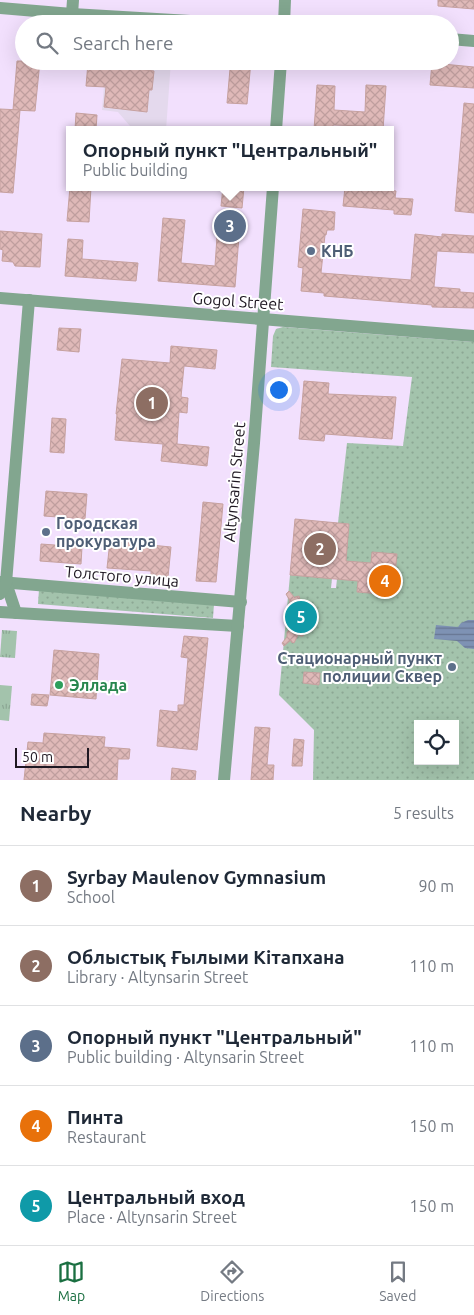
<!DOCTYPE html>
<html lang="en">
<head>
<meta charset="utf-8">
<style>
	:root { --surface:#fff; --page:#f2f2f3; --text:#1f2937; --muted:#747a83; --line:#e0e1e3; --accent:#1a6f41 }
	body { margin:0; font-family:Ubuntu,sans-serif; background:var(--page); color:var(--text) }
	.controls { position:absolute; right:15px; bottom:15px; display:grid; overflow:hidden; border-radius:0px; box-shadow:0 5px 20px #0002 }
	.controls button { width:45px; height:45px; display:grid; place-items:center; padding:0; border:0; border-bottom:1px solid var(--line); background:var(--surface); color:var(--text); font:25px sans-serif }
	.scale { position:absolute; left:15px; bottom:12px; width:74px; box-sizing:border-box; padding-left:5px; border:2px solid #1f1822; border-top:0; font-size:14px; line-height:18px; white-space:nowrap; color:#1f1822; -webkit-text-stroke:4px #fff; paint-order:stroke }
	.you { position:absolute; left:278px; top:389px; width:18px; height:18px; margin:-12px; border:4px solid #fff; border-radius:50%; background:#1a73e8; box-shadow:0 0 0 8px #1a73e833 }
	.badge { display:grid; place-items:center; width:32px; height:32px; border-radius:50%; background:var(--accent); color:#fff; font-size:16px; font-weight:700 }
	.pin { position:absolute; translate:-50% -50%; border:2px solid #fff; box-shadow:0 1px 5px #0006 }
	.popup { position:absolute; left:66px; top:126px; width:328px; height:65px; box-sizing:border-box; display:grid; place-content:center; border-radius:0px; background:var(--surface); filter:drop-shadow(0 1px 4px #0005); font-size:16px; white-space:nowrap; color:var(--muted) }
	.popup b { font-size:19px; color:var(--text) }
	.popup::after { content:''; position:absolute; left:50%; top:100%; margin-left:-10px; border:10px solid transparent; border-top-color:var(--surface) }
	.list { margin:0; padding:0; list-style:none }
	h2 { display:flex; justify-content:space-between; align-items:center; height:65px; margin:0; padding:0 20px; font-size:21px }
	h2 small { font-size:16px; font-weight:400; color:var(--muted) }
	.list li { display:grid; grid-template-columns:32px 1fr auto; gap:15px; align-items:center; box-sizing:border-box; height:80px; padding:0 20px; border-top:1px solid var(--line) }
	.list b { display:block; font-size:19px; white-space:nowrap }
	.list p { margin:0; font-size:16px; white-space:nowrap; color:var(--muted) }
	.list em { font-size:16px; font-style:normal; color:var(--muted) }
	.icon { flex:none; width:28px; height:28px; fill:none; stroke:currentColor; stroke-width:2; stroke-linecap:round; stroke-linejoin:round }
	.map { position:relative; flex:none; width:474px; height:780px; overflow:hidden }
	.search { position:absolute; background:var(--surface); box-shadow:0 5px 20px #0002; left:15px; right:15px; top:15px; height:55px; display:flex; align-items:center; gap:12px; box-sizing:border-box; padding:0 18px; border-radius:28px; color:var(--muted); font-size:19px }
	.sheet { height:465px; background:var(--surface) }
	nav { display:flex; justify-content:space-around; align-items:center; box-sizing:border-box; height:70px; border-top:1px solid var(--line); background:var(--surface); font-size:14px; color:var(--muted) }
	nav a { display:grid; justify-items:center; gap:2px }
	nav .on { color:var(--accent) }
	.map>svg:first-child { display:block }
	.commercial { fill:#e4d9ed }
	.grass { fill:url(#grass-tufts) }
	.park { fill:url(#park-dots); fill-rule:evenodd }
	.water { fill:url(#water-rules) }
	.building { fill:url(#building-cross-hatch); stroke:#c6a19f }
	.lines { fill:none; stroke-linecap:round; stroke-linejoin:round }
	.minor { stroke:#82a68f; stroke-width:12 }
	.service-dot { fill:#5c6f8a; stroke:#fff; stroke-width:2 }
	.leisure-dot { fill:#2e9e5b; stroke:#fff; stroke-width:2 }
	.labels { text-anchor:middle; stroke-width:4; stroke-linejoin:round; paint-order:stroke }
	.service-label { font-size:16px; font-weight:bold; fill:#4e5e75; stroke:#fff; text-anchor:start }
	.street-label { font-size:16px; fill:#1f1822; stroke:#fff }
	.leisure-label { font-size:16px; font-weight:bold; fill:#27864d; stroke:#fff; text-anchor:start }
</style>
</head>
<body>
<div class="map">
<svg width="474" height="780" viewBox="0 0 474 780">
	<defs>
		<pattern id="grass-tufts" width="24" height="20" patternUnits="userSpaceOnUse" patternTransform="scale(1.25)"><rect width="24" height="20" fill="#a3c3ac"/><path d="M3 7l-1-3M5 7V3M7 7l1-3M15 17l-1-3M17 17v-4M19 17l1-3" fill="none" stroke="#8ca794"/></pattern>
		<pattern id="park-dots" width="8" height="8" patternUnits="userSpaceOnUse" patternTransform="scale(1.25)"><rect width="8" height="8" fill="#a3c3ac"/><path d="M2 2h.1M6 6h.1" fill="none" stroke="#8ca794" stroke-width="1.8" stroke-linecap="round"/></pattern>
		<pattern id="water-rules" width="6" height="5" patternUnits="userSpaceOnUse" patternTransform="scale(1.25)"><rect width="6" height="5" fill="#7e92b4"/><path d="M0 2.5h6" fill="none" stroke="#677692"/></pattern>
		<pattern id="building-cross-hatch" width="8" height="8" patternUnits="userSpaceOnUse" patternTransform="scale(1.25)"><rect width="8" height="8" fill="#dfb9b8"/><path d="M0 0l8 8M0 8l8-8" fill="none" stroke="#bf9e9e"/></pattern>
	</defs>
	<rect width="100%" height="100%" fill="#f2e0fd"/>
	<path class="commercial" d="M106,61H171L166,130L130,126L118,112L102,110Z"/>
	<g class="grass">
		<path d="M2,630L17,631L15,658L0,657Z"/>
		<path d="M0,685L12,686L9,721L0,720Z"/>
	</g>
	<g class="park">
		<path d="M283,327L474,342V780H313L314,730L279,695L290,575L332,578L331,588H336L337,579H344L349,524L338,523L347,443L403,446L412,377L271,367L273,336L276,329ZM418,724H455V761H418Z"/>
		<path d="M39,589L214,604L213,618L38,604Z"/>
	</g>
	<path class="water" d="M468,620H474V649L465,648L457,641L434,639L436,625L458,627L461,623Z"/>
	<g class="building">
		<path d="M438,0H474V9L438,6Z"/>
		<path d="M17,61H40L35,111L13,110Z"/>
		<path d="M207,61H251L247,104L227,103L230,69L207,67Z"/>
		<path d="M88,63L154,71L152,90H149L147,112L104,107L106,87L86,86Z"/>
		<path d="M432,63L474,67V88L430,85Z"/>
		<path d="M317,85L335,86L334,110L365,112L366,85L386,86L383,130H364V126L333,125V130H314Z"/>
		<path d="M464,103L474,104V213L455,211Z"/>
		<path d="M0,109L20,110L13,193L0,192Z"/>
		<path d="M76,113L97,115L96,130H75Z"/>
		<path d="M70,187H91L89,222L67,221Z"/>
		<path d="M223,187H244L242,208L221,206Z"/>
		<path d="M345,187L396,191L395,198L413,199L411,215L394,214V210L343,206Z"/>
		<path d="M303,209L335,212L334,230H327L326,235H325L321,273L411,280L415,234L442,237V234L474,236V253L437,251L434,287L460,289V292L474,293V308L432,307V305L324,296V293L301,291L303,268L298,267Z"/>
		<path d="M163,218L185,220L181,263L215,266L218,222L240,224L235,287L158,281Z"/>
		<path d="M0,231L42,234L40,267L15,266L13,262L2,261L3,250L0,249Z"/>
		<path d="M68,239L83,240L82,259L138,263L136,281L65,276Z"/>
		<path d="M59,328L81,329L79,352L57,350Z"/>
		<path d="M171,346L217,350L215,369L184,366L181,397L188,398L187,413L179,412L177,444L209,447L207,466L161,461L163,444L115,440L117,414H116L122,359L170,363Z"/>
		<path d="M304,381L329,383L328,394L396,397L392,439L325,434L324,441L299,439Z"/>
		<path d="M52,418L66,419L64,453L50,452Z"/>
		<path d="M46,491L87,494L85,519L44,516Z"/>
		<path d="M203,502L223,504L216,582L196,581Z"/>
		<path d="M295,519L349,524L346,561L371,563L372,552L397,554L393,595L357,592L358,581L290,575Z"/>
		<path d="M110,541L171,547L168,577L151,576V571L107,568Z"/>
		<path d="M41,544L82,547L81,564L40,561Z"/>
		<path d="M289,591L295,598V597L299,596L302,606L303,603L306,604L305,611L310,613V616L306,620L309,624L308,627L304,629L303,636H300L299,633L294,643L291,642V640L284,646L282,643L287,637V632L296,625L298,619L297,614L289,605L290,601L286,594Z"/>
		<path d="M184,636L208,638L197,750L157,746L160,710L178,712V705H184L188,658L181,657Z"/>
		<path d="M54,650L99,654L96,699L50,695Z"/>
		<path d="M304,672L320,673L319,685L303,683Z"/>
		<path d="M32,694L49,695L47,706L31,705Z"/>
		<path d="M255,727L270,728L267,765H274L273,780H251Z"/>
		<path d="M44,733L105,737L104,747L130,749L129,759H118L117,780H24L28,742L43,743Z"/>
		<path d="M294,739L304,740L302,766H292Z"/>
		<path d="M172,768L196,771L195,780H171Z"/>
	</g>
	<g class="lines">
		<g class="minor">
			<path d="M0,8L72,14L241,24"/>
			<path d="M72,14L73,0"/>
			<path d="M284,24L285,0"/>
			<path d="M450,39L474,41"/>
			<path d="M276,130L281,61"/>
			<path d="M0,298L474,336"/>
			<path d="M0,582L241,602"/>
			<path d="M6,583L16,613"/>
			<path d="M0,594L6,583L29,300"/>
			<path d="M0,612L238,626"/>
			<path d="M224,780L254,443L273,187"/>
		</g>
	</g>
	<g class="service-dot">
		<circle cx="311" cy="251" r="5"/>
		<circle cx="46" cy="532" r="5"/>
		<circle cx="452" cy="667" r="5"/>
	</g>
	<circle class="leisure-dot" cx="59" cy="685" r="5"/>
	<g class="labels">
		<g class="service-label">
			<text x="321" y="257">КНБ</text>
			<text x="56" y="529">Городская<tspan x="56" dy="18">прокуратура</tspan></text>
			<text x="442" y="664" text-anchor="end">Стационарный пункт<tspan x="442" dy="18">полиции Сквер</tspan></text>
		</g>
		<g class="street-label">
			<text transform="translate(238 301) rotate(4)" y="6">Gogol Street</text>
			<text transform="translate(234 482) rotate(-85)" y="6">Altynsarin Street</text>
			<text transform="translate(122 576) rotate(5)" y="6">Толстого улица</text>
		</g>
		<g class="leisure-label">
			<text x="69" y="691">Эллада</text>
		</g>
	</g>
</svg>
<div class="controls">
<button><svg class="icon" aria-label="locate" viewBox="0 0 24 24"><circle cx="12" cy="12" r="6"/><path d="M12 2v4M12 18v4M2 12h4M18 12h4"/></svg></button>
</div>
<div class="scale">50 m</div>
<div class="you"></div>
<div class="pin badge" style="left:152px;top:403px;background:#8d6e63">1</div>
<div class="pin badge" style="left:320px;top:549px;background:#8d6e63">2</div>
<div class="pin badge" style="left:230px;top:226px;background:#5c6f8a">3</div>
<div class="popup"><b>Опорный пункт &quot;Центральный&quot;</b>Public building</div>
<div class="pin badge" style="left:385px;top:581px;background:#e8710a">4</div>
<div class="pin badge" style="left:301px;top:617px;background:#0f9aa8">5</div>
<div class="search"><svg class="icon" aria-label="search" viewBox="0 0 24 24"><circle cx="10" cy="10" r="6"/><path d="M15 15l6 6"/></svg>Search here</div>
</div>
<section class="sheet">
<h2>Nearby<small>5 results</small></h2>
<ul class="list">
<li><span class="badge" style="background:#8d6e63">1</span><div><b>Syrbay Maulenov Gymnasium</b><p>School</p></div><em>90 m</em></li>
<li><span class="badge" style="background:#8d6e63">2</span><div><b>Облыстық Ғылыми Кітапхана</b><p>Library · Altynsarin Street</p></div><em>110 m</em></li>
<li><span class="badge" style="background:#5c6f8a">3</span><div><b>Опорный пункт &quot;Центральный&quot;</b><p>Public building · Altynsarin Street</p></div><em>110 m</em></li>
<li><span class="badge" style="background:#e8710a">4</span><div><b>Пинта</b><p>Restaurant</p></div><em>150 m</em></li>
<li><span class="badge" style="background:#0f9aa8">5</span><div><b>Центральный вход</b><p>Place · Altynsarin Street</p></div><em>150 m</em></li>
</ul>
</section>
<nav>
<a class="on"><svg class="icon" aria-label="map" viewBox="0 0 24 24"><path d="M3 6l6-2 6 2 6-2v14l-6 2-6-2-6 2zM9 4v14M15 6v14"/></svg>Map</a>
<a><svg class="icon" aria-label="directions" viewBox="0 0 24 24"><path d="M12 3l9 9-9 9-9-9zM9 14v-3h6M13 9l2 2-2 2"/></svg>Directions</a>
<a><svg class="icon" aria-label="saved" viewBox="0 0 24 24"><path d="M7 4h10v16l-5-4-5 4z"/></svg>Saved</a>
</nav>
</body>
</html>
